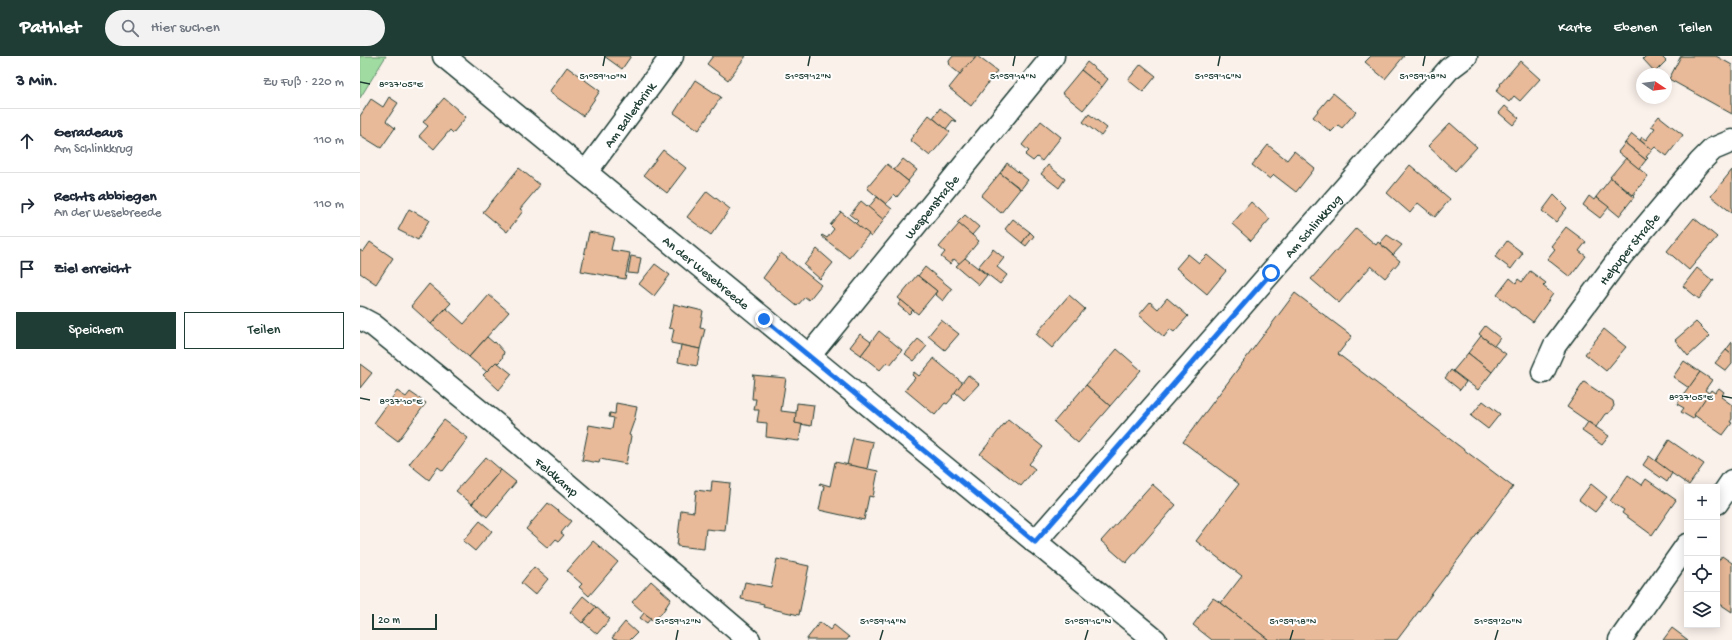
<!DOCTYPE html>
<html lang="de">
<head>
<meta charset="utf-8">
<style>
	:root { --surface:#fff; --page:#f2f2f3; --text:#1f2937; --muted:#747a83; --line:#e0e1e3; --accent:#1f3d34 }
	body { margin:0; font-family:"Gochi Hand",sans-serif; background:var(--page); color:var(--text) }
	.controls { position:absolute; right:12px; bottom:12px; display:grid; overflow:hidden; border-radius:0px; box-shadow:0 2px 10px #0003 }
	.controls button { width:36px; height:36px; display:grid; place-items:center; padding:0; border:0; border-bottom:1px solid var(--line); background:var(--surface); color:var(--text); font:20px sans-serif }
	.compass { position:absolute; left:1276px; top:12px; width:36px; height:36px; border-radius:50%; background:var(--surface); box-shadow:0 2px 10px #0003; rotate:103deg }
	.scale { position:absolute; left:12px; bottom:10px; width:65px; box-sizing:border-box; padding-left:4px; border:2px solid #1f3d34; border-top:0; font-size:11px; line-height:14px; white-space:nowrap; color:#1f3d34; -webkit-text-stroke:3px #fff; paint-order:stroke }
	.stop { position:absolute; width:12px; height:12px; margin:-9px; border:3px solid #1a73e8; border-radius:50%; background:#fff }
	.stop.end { background:#1a73e8; border-color:#fff; box-shadow:0 1px 4px #0008 }
	.list { margin:0; padding:0; list-style:none }
	h2 { display:flex; justify-content:space-between; align-items:center; height:52px; margin:0; padding:0 16px; font-size:17px }
	h2 small { font-size:13px; font-weight:400; color:var(--muted) }
	.list li { display:grid; grid-template-columns:26px 1fr auto; gap:12px; align-items:center; box-sizing:border-box; height:64px; padding:0 16px; border-top:1px solid var(--line) }
	.list b { display:block; font-size:15px; white-space:nowrap }
	.list p { margin:0; font-size:13px; white-space:nowrap; color:var(--muted) }
	.list em { font-size:13px; font-style:normal; color:var(--muted) }
	.actions { display:flex; gap:8px; padding:12px 16px }
	.actions a { flex:1; padding:9px 0; border:1px solid var(--accent); border-radius:0px; text-align:center; font-size:14px; color:var(--accent) }
	.actions .main { background:var(--accent); color:#fff }
	.icon { flex:none; width:22px; height:22px; fill:none; stroke:currentColor; stroke-width:2; stroke-linecap:round; stroke-linejoin:round }
	.map { position:relative; flex:none; width:1372px; height:584px; overflow:hidden }
	header { display:flex; align-items:center; gap:24px; box-sizing:border-box; height:56px; padding:0 20px; background:var(--accent); color:#fff }
	header strong { font-size:19px }
	nav { display:flex; gap:22px; margin-inline-start:auto; font-size:14px }
	.search { width:280px; height:36px; background:var(--page); display:flex; align-items:center; gap:10px; box-sizing:border-box; padding:0 14px; border-radius:22px; color:var(--muted); font-size:15px }
	main { display:flex }
	aside { flex:1; background:var(--surface) }
	.map>svg:first-child { display:block }
	.green { fill:#a0dba2; stroke:#608c6b }
	.building { fill:#e9ba99; stroke:#1f3d34 }
	.lines { fill:none; stroke-linecap:round; stroke-linejoin:round }
	.minor-casing { stroke:#1f3d34; stroke-width:25 }
	.minor { stroke:#fff; stroke-width:22 }
	.route { stroke:#1a73e8; stroke-width:5 }
	.ticks { fill:none; stroke:#1f3d34; stroke-width:1.5 }
	.labels { text-anchor:middle; stroke-width:4; stroke-linejoin:round; paint-order:stroke }
	.street-label { font-size:13px; fill:#1f3d34; stroke:#fff }
	.ticks-label { font-size:10px; text-anchor:middle; fill:#1f3d34; stroke:#fff; stroke-width:4; stroke-linejoin:round; paint-order:stroke }
</style>
</head>
<body>
<header>
<strong>Pathlet</strong>
<div class="search"><svg class="icon" aria-label="search" viewBox="0 0 24 24"><circle cx="10" cy="10" r="6"/><path d="M15 15l6 6"/></svg>Hier suchen</div>
<nav><a>Karte</a><a>Ebenen</a><a>Teilen</a></nav>
</header>
<main>
<aside>
<h2>3 Min.<small>Zu Fuß · 220 m</small></h2>
<ul class="list">
<li><svg class="icon" aria-label="ahead" viewBox="0 0 24 24"><path d="M12 20V5M6 11l6-6 6 6"/></svg><div><b>Geradeaus</b><p>Am Schlinkkrug</p></div><em>110 m</em></li>
<li><svg class="icon" aria-label="right" viewBox="0 0 24 24"><path d="M7 20v-9h11M14 6l5 5-5 5"/></svg><div><b>Rechts abbiegen</b><p>An der Wesebreede</p></div><em>110 m</em></li>
<li><svg class="icon" aria-label="arrive" viewBox="0 0 24 24"><path d="M6 21V4h12l-3 4 3 4H6"/></svg><div><b>Ziel erreicht</b></div></li>
</ul>
<div class="actions"><a class="main">Speichern</a><a>Teilen</a></div>
</aside>
<div class="map">
<svg width="1372" height="584" viewBox="0 0 1372 584">
	<rect width="100%" height="100%" fill="#fbf1eb"/>
	<filter id="ink" filterUnits="userSpaceOnUse"><feTurbulence type="fractalNoise" baseFrequency=".025" numOctaves="2"/><feDisplacementMap in="SourceGraphic" scale="8" xChannelSelector="R" yChannelSelector="G"/><feConvolveMatrix kernelMatrix="1 2 1 2 8 2 1 2 1" color-interpolation-filters="sRGB"/></filter>
	<g filter="url(#ink)">
		<path class="green" d="M0,0H26L0,42Z"/>
		<g class="building">
			<path d="M244,0H271L262,13Z"/>
			<path d="M353,0H386L368,24L347,8Z"/>
			<path d="M593,0H614L616,1L600,18L590,10L589,5Z"/>
			<path d="M617,0L637,15L611,50L589,32L609,7L610,8Z"/>
			<path d="M1011,0H1044L1025,23L1005,6Z"/>
			<path d="M1286,0H1301L1306,5L1295,16L1283,3Z"/>
			<path d="M1321,0H1356L1372,9V58L1309,23Z"/>
			<path d="M1160,5L1180,23L1160,45L1154,40L1149,46L1136,35L1141,29L1140,28Z"/>
			<path d="M727,6L748,23L742,31L721,14Z"/>
			<path d="M781,8L796,20L783,36L768,24Z"/>
			<path d="M207,11L240,35L223,60L189,36Z"/>
			<path d="M721,14L742,31L723,54L702,37Z"/>
			<path d="M335,24L361,41L339,74L314,57Z"/>
			<path d="M973,37L996,56L982,72L978,69L971,76L953,61Z"/>
			<path d="M29,41L38,47L26,65L35,72L21,92L0,79V60L11,43L23,51Z"/>
			<path d="M84,42L106,61L93,77L90,74L74,93L59,80L68,70L63,66Z"/>
			<path d="M1145,50L1159,62L1153,69L1139,57Z"/>
			<path d="M580,52L597,66L593,64L586,73L573,62Z"/>
			<path d="M729,58L747,72L741,80L723,66Z"/>
			<path d="M569,59L590,76L570,100L550,84Z"/>
			<path d="M1299,60L1323,79L1307,100L1295,91L1292,94L1280,84L1282,81L1286,84L1295,72L1291,70Z"/>
			<path d="M681,65L701,81L682,105L677,101L673,105L665,99L669,95L662,89Z"/>
			<path d="M1090,67L1117,91L1095,115L1068,90Z"/>
			<path d="M1272,78L1292,94L1286,101L1288,102L1286,104L1265,87Z"/>
			<path d="M1265,87L1286,104L1279,113L1258,96Z"/>
			<path d="M908,89L927,104L934,95L955,112L936,136L914,119L910,123L892,109Z"/>
			<path d="M303,94L326,112L307,137L284,119Z"/>
			<path d="M1266,102L1288,120L1273,139L1250,121Z"/>
			<path d="M543,103L557,114L548,125L534,114Z"/>
			<path d="M647,107L668,124L661,133L640,117Z"/>
			<path d="M527,108L549,126L537,141L534,138L526,148L507,132Z"/>
			<path d="M688,109L705,123L699,132L681,118Z"/>
			<path d="M1050,109L1090,143L1075,161L1058,147L1050,157L1027,137Z"/>
			<path d="M159,112L180,129L160,153L163,155L147,176L123,156Z"/>
			<path d="M1372,114V157L1351,140Z"/>
			<path d="M640,117L660,133L641,157L621,140Z"/>
			<path d="M1251,122L1274,141L1259,160L1236,141Z"/>
			<path d="M347,135L370,153L351,179L327,161Z"/>
			<path d="M1194,139L1207,152L1196,166L1182,155Z"/>
			<path d="M1229,140L1234,144L1236,141L1249,151L1240,162L1223,149Z"/>
			<path d="M517,141L532,153L523,164L508,152Z"/>
			<path d="M501,145L524,164L511,181L495,168L498,165L490,159Z"/>
			<path d="M891,146L910,163L891,185L872,168Z"/>
			<path d="M49,153L69,164L58,184L38,174Z"/>
			<path d="M481,156L509,178L489,202L461,180L462,179L467,182L474,173L470,169Z"/>
			<path d="M605,159L619,171L612,179L597,167Z"/>
			<path d="M1334,162L1357,181L1329,214L1307,195Z"/>
			<path d="M653,163L670,176L662,187L645,173Z"/>
			<path d="M599,168L619,185L600,208L594,203L590,208L581,201L585,196L579,191Z"/>
			<path d="M1206,171L1226,186L1219,195L1226,200L1210,221L1187,203L1195,193L1191,190Z"/>
			<path d="M996,172L1016,189L1018,186L1040,205L1025,222L1011,210L979,247L951,223Z"/>
			<path d="M229,176L254,181L251,194L270,197L265,223L221,215Z"/>
			<path d="M670,176L674,180L666,190L662,187Z"/>
			<path d="M1027,179L1042,189L1033,199L1020,187Z"/>
			<path d="M1147,185L1163,197L1151,213L1135,201Z"/>
			<path d="M10,186L33,202L16,228L0,217V194L3,196Z"/>
			<path d="M457,193L473,207L460,223L444,209Z"/>
			<path d="M633,193L644,202L637,211L647,219L640,228L618,211Z"/>
			<path d="M421,197L461,229L449,244L445,241L437,250L403,222Z"/>
			<path d="M828,198L839,207L847,199L866,215L847,238L816,212Z"/>
			<path d="M271,200L281,202L278,218L268,217Z"/>
			<path d="M605,202L627,219L619,229L596,210Z"/>
			<path d="M295,208L310,219L294,240L279,228Z"/>
			<path d="M565,211L592,233L583,245L575,238L577,235L558,220Z"/>
			<path d="M1337,212L1352,224L1354,223L1339,243L1323,230Z"/>
			<path d="M1170,215L1186,227L1183,230L1193,238L1173,266L1137,239L1150,222L1156,227L1158,223L1162,226Z"/>
			<path d="M557,219L577,235L558,258L538,242Z"/>
			<path d="M69,228L91,247L71,268L51,250Z"/>
			<path d="M935,237L992,280L978,298L1153,431L1037,584H909L861,547L882,520L836,485L879,428L823,386Z"/>
			<path d="M129,239L149,256L109,301L71,268L86,252L104,268Z"/>
			<path d="M709,239L725,253L692,292L676,278Z"/>
			<path d="M807,242L828,260L814,276L810,273L804,281L779,259L790,246L798,253Z"/>
			<path d="M541,244L553,254L549,258L538,249Z"/>
			<path d="M314,248L343,255L340,272L345,273L340,293L311,287L314,273L309,272Z"/>
			<path d="M581,264L599,278L585,294L568,280Z"/>
			<path d="M1336,266L1350,280L1328,300L1315,284Z"/>
			<path d="M1125,270L1140,282L1134,290L1119,278Z"/>
			<path d="M1244,273L1266,291L1246,315L1225,298Z"/>
			<path d="M519,275L542,294L530,309L527,306L520,314L501,299Z"/>
			<path d="M500,278L511,286L501,299L490,291Z"/>
			<path d="M1121,280L1146,298L1132,316L1108,297Z"/>
			<path d="M127,281L134,287L135,286L144,296L142,303L138,307H135L127,316L109,301Z"/>
			<path d="M558,283L567,290L554,305L545,298Z"/>
			<path d="M1372,286V299L1366,294Z"/>
			<path d="M321,289L340,293L337,310L318,306Z"/>
			<path d="M757,293L781,314L750,350L726,329Z"/>
			<path d="M1366,294L1372,299V308L1366,315L1355,307Z"/>
			<path d="M1108,297L1132,316L1118,334L1093,315Z"/>
			<path d="M573,302L603,327L592,340L593,341L587,348L585,347L575,359L545,334L555,322L552,319L554,316L559,320L573,304Z"/>
			<path d="M1324,305L1340,316L1329,332L1313,321Z"/>
			<path d="M136,306L138,307L152,318L139,334L123,319Z"/>
			<path d="M0,308L12,317L0,332Z"/>
			<path d="M1091,314L1106,326L1100,334L1085,322Z"/>
			<path d="M1340,316L1352,324L1345,334L1349,337L1333,363L1321,356L1324,352L1317,348Z"/>
			<path d="M392,319L426,322L421,355L437,357L435,367L442,368L439,385L406,381L407,367L397,366L399,354H394L396,343H392L394,320Z"/>
			<path d="M608,319L619,328L604,344L595,336Z"/>
			<path d="M1224,326L1253,345L1254,350L1249,357L1245,358L1236,371L1207,351Z"/>
			<path d="M726,329L750,350L718,387L694,366Z"/>
			<path d="M1359,332L1364,336L1361,341L1372,349V363L1370,366L1372,367L1363,379L1334,359L1351,334L1355,337Z"/>
			<path d="M37,335L46,341L50,336L66,347L38,385L14,367Z"/>
			<path d="M1123,345L1140,358L1128,373L1111,360Z"/>
			<path d="M256,347L277,351L274,365L269,379L271,380L266,408L240,403L239,407L222,404L229,369L252,373L254,362L249,361L250,357L255,358Z"/>
			<path d="M437,347L454,349L451,370L435,367Z"/>
			<path d="M648,363L683,391L669,408L675,413L661,430L620,398Z"/>
			<path d="M84,364L108,382L83,415L78,411L69,424L49,408Z"/>
			<path d="M1228,366L1249,380L1242,389L1222,375Z"/>
			<path d="M493,382L513,386L507,413L487,409Z"/>
			<path d="M1309,384L1344,408L1329,429L1295,406Z"/>
			<path d="M1289,400L1312,417L1307,426L1283,409Z"/>
			<path d="M126,401L141,414L112,448L96,435Z"/>
			<path d="M475,406L518,415L513,441L509,440L504,464L459,454L464,430L459,429L460,427L470,430Z"/>
			<path d="M141,414L156,426L127,461L112,448Z"/>
			<path d="M1268,419L1282,429L1286,423L1316,444L1292,479L1262,457L1264,454L1250,445Z"/>
			<path d="M352,425L370,427L365,475L346,473L344,493L317,490L321,454L334,456L336,434L351,436Z"/>
			<path d="M792,428L816,449L766,507L741,485Z"/>
			<path d="M1231,428L1247,441L1235,456L1219,444Z"/>
			<path d="M188,447L211,465L201,477L204,479L199,485L196,483L188,492L166,473Z"/>
			<path d="M120,465L132,475L115,495L103,485Z"/>
			<path d="M233,485L258,506L229,540L219,531L222,528L207,515Z"/>
			<path d="M1362,500L1372,507V556L1357,546V507Z"/>
			<path d="M417,503L449,510L439,559L403,551L404,548L381,543L385,526L411,531Z"/>
			<path d="M174,511L188,523L175,539L161,527Z"/>
			<path d="M291,525L311,543L302,557L293,565L272,546Z"/>
			<path d="M223,540L236,551L222,567L210,556Z"/>
			<path d="M853,542L861,547L909,584H852L833,569Z"/>
			<path d="M236,551L250,563L237,578L223,566Z"/>
			<path d="M284,557L291,562L287,567L280,562Z"/>
			<path d="M265,566L277,577L270,584H255L252,582Z"/>
			<path d="M460,566L470,574L474,569L489,581L487,584H446Z"/>
			<path d="M1312,572L1328,584H1303Z"/>
		</g>
		<g class="lines">
			<g class="minor-casing">
				<g id="minor">
					<path id="s1" d="M84,0L795,584"/>
					<path id="s2" d="M226,116L312,0"/>
					<path id="s3" d="M0,262L13,269L153,382L389,584"/>
					<path id="s4" d="M449,300L693,0"/>
					<path id="s5" d="M1183,316L1195,289L1261,200L1340,106L1353,93L1372,85"/>
					<path d="M1357,447L1372,425"/>
					<path id="s6" d="M675,486L1089,13L1106,0"/>
					<path d="M1260,584L1327,489"/>
				</g>
			</g>
			<use href="#minor" class="minor"/>
		</g>
	</g>
	<g class="lines" filter="url(#ink)">
		<path class="route" d="M404,263L675,486L911,217"/>
	</g>
	<path class="ticks" d="M243,10L245,0M448,10L450,0M653,10L655,0M858,10L860,0M1063,10L1065,0M0,26L10,28M1362,340L1372,342M0,342L10,344M316,584L318,574M520,584L523,574M725,584L728,574M930,584L933,574M1135,584L1138,574"/>
	<g class="labels">
		<g class="street-label">
			<text dy="5" stroke="none"><textPath href="#s2" startOffset="72">Am Ballerbrink</textPath></text>
			<text dy="5" stroke="none"><textPath href="#s4" startOffset="193">Wespenstraße</textPath></text>
			<text dy="5" stroke="none"><textPath href="#s6" startOffset="421">Am Schlinkkrug</textPath></text>
			<text dy="5" stroke="none"><textPath href="#s5" startOffset="151">Helpuper Straße</textPath></text>
			<text dy="5" stroke="none"><textPath href="#s1" startOffset="340">An der Wesebreede</textPath></text>
			<text dy="5" stroke="none"><textPath href="#s3" startOffset="253">Feldkamp</textPath></text>
		</g>
	</g>
	<g class="ticks-label">
		<text x="243" y="23">51°59'10"N</text>
		<text x="448" y="23">51°59'12"N</text>
		<text x="653" y="23">51°59'14"N</text>
		<text x="858" y="23">51°59'16"N</text>
		<text x="1063" y="23">51°59'18"N</text>
		<text x="41" y="31">8°37'05"E</text>
		<text x="1331" y="344">8°37'05"E</text>
		<text x="41" y="348">8°37'10"E</text>
		<text x="318" y="568">51°59'12"N</text>
		<text x="523" y="568">51°59'14"N</text>
		<text x="728" y="568">51°59'16"N</text>
		<text x="933" y="568">51°59'18"N</text>
		<text x="1138" y="568">51°59'20"N</text>
	</g>
</svg>
<div class="controls">
<button>+</button>
<button>−</button>
<button><svg class="icon" aria-label="locate" viewBox="0 0 24 24"><circle cx="12" cy="12" r="6"/><path d="M12 2v4M12 18v4M2 12h4M18 12h4"/></svg></button>
<button><svg class="icon" aria-label="layers" viewBox="0 0 24 24"><path d="M12 4l9 5-9 5-9-5zM3 14l9 5 9-5"/></svg></button>
</div>
<svg class="compass" viewBox="-18 -18 36 36"><path d="M0-13l5 13h-10z" fill="#e53935"/><path d="M0 13l5-13h-10z" fill="#747a83"/></svg>
<div class="scale">20 m</div>
<div class="stop" style="left:911px;top:217px"></div>
<div class="stop end" style="left:404px;top:263px"></div>
</div>
</main>
</body>
</html>
